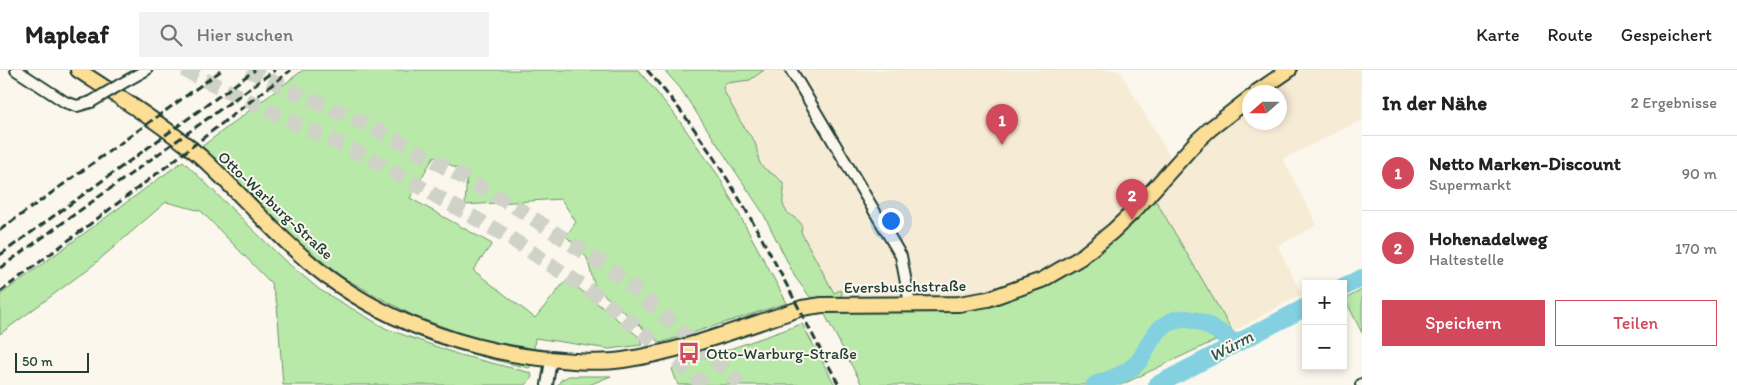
<!DOCTYPE html>
<html lang="de">
<head>
<meta charset="utf-8">
<style>
	:root { --surface:#fff; --page:#f2f2f2; --text:#222; --muted:#767676; --line:#e0e0e0; --accent:#d1495b }
	body { margin:0; font-family:Itim,sans-serif; background:var(--page); color:var(--text) }
	.controls { position:absolute; right:15px; bottom:15px; display:grid; overflow:hidden; border-radius:0px; box-shadow:0 2px 8px #0003 }
	.controls button { width:45px; height:45px; display:grid; place-items:center; padding:0; border:0; border-bottom:1px solid var(--line); background:var(--surface); color:var(--text); font:25px sans-serif }
	.compass { position:absolute; left:1242px; top:15px; width:45px; height:45px; border-radius:50%; background:var(--surface); box-shadow:0 2px 8px #0003; rotate:249deg }
	.scale { position:absolute; left:15px; bottom:12px; width:74px; box-sizing:border-box; padding-left:5px; border:2px solid #1f3d34; border-top:0; font-size:14px; line-height:18px; white-space:nowrap; color:#1f3d34; -webkit-text-stroke:4px #fbf7ec; paint-order:stroke }
	.you { position:absolute; left:890px; top:150px; width:18px; height:18px; margin:-12px; border:4px solid #fff; border-radius:50%; background:#1a73e8; box-shadow:0 0 0 8px #1a73e833 }
	.badge { display:grid; place-items:center; width:32px; height:32px; border-radius:50%; background:var(--accent); color:#fff; font-size:16px; font-weight:700 }
	.pin { position:absolute; translate:-50% -41px; filter:drop-shadow(0 1px 2px #0008) }
	.pin::after { content:''; position:absolute; top:26px; width:18px; height:15px; background:inherit; clip-path:polygon(0 0,100% 0,50% 100%) }
	.list { margin:0; padding:0; list-style:none }
	h2 { display:flex; justify-content:space-between; align-items:center; height:65px; margin:0; padding:0 20px; font-size:21px }
	h2 small { font-size:16px; font-weight:400; color:var(--muted) }
	.list li { display:grid; grid-template-columns:32px 1fr auto; gap:15px; align-items:center; box-sizing:border-box; height:75px; padding:0 20px; border-top:1px solid var(--line) }
	.list b { display:block; font-size:19px; white-space:nowrap }
	.list p { margin:0; font-size:16px; white-space:nowrap; color:var(--muted) }
	.list em { font-size:16px; font-style:normal; color:var(--muted) }
	.actions { display:flex; gap:10px; padding:15px 20px }
	.actions a { flex:1; padding:11px 0; border:1px solid var(--accent); border-radius:0px; text-align:center; font-size:18px; color:var(--accent) }
	.actions .main { background:var(--accent); color:#fff }
	.icon { flex:none; width:28px; height:28px; fill:none; stroke:currentColor; stroke-width:2; stroke-linecap:round; stroke-linejoin:round }
	.map { position:relative; flex:none; width:1362px; height:315px; overflow:hidden }
	header { display:flex; align-items:center; gap:30px; box-sizing:border-box; height:70px; padding:0 25px; background:var(--surface); border-bottom:1px solid var(--line) }
	header strong { font-size:24px }
	nav { display:flex; gap:28px; margin-inline-start:auto; font-size:18px }
	.search { width:350px; height:45px; background:var(--page); display:flex; align-items:center; gap:12px; box-sizing:border-box; padding:0 18px; border-radius:0px; color:var(--muted); font-size:19px }
	main { display:flex }
	aside { flex:1; background:var(--surface) }
	.map>svg:first-child { display:block }
	.built { fill:#f6ebd5 }
	.green { fill:#b9e9a8; stroke:#6c936e }
	.lines { fill:none; stroke-linecap:round; stroke-linejoin:round }
	.river { stroke:#83d1e0; stroke-width:18 }
	.highway-tunnel { stroke:#cfd2c7; stroke-width:15; stroke-dasharray:15 8; stroke-linecap:butt }
	.minor-casing { stroke:#1f3d34; stroke-width:14 }
	.major-casing { stroke:#1f3d34; stroke-width:18 }
	.minor { stroke:#fbf7ec; stroke-width:10 }
	.major { stroke:#fdde96; stroke-width:14 }
	.rail { stroke:#1f3d34; stroke-width:3; stroke-dasharray:8 4; stroke-linecap:butt }
	.minor-bridge-casing { stroke:#1f3d34; stroke-width:14; stroke-linecap:butt }
	.minor-bridge { stroke:#fbf7ec; stroke-width:10 }
	.labels { text-anchor:middle; stroke-width:4; stroke-linejoin:round; paint-order:stroke }
	.street-label { font-size:16px; fill:#1f3d34; stroke:#fbf7ec }
	.poi-label { font-size:16px; fill:#1f3d34; stroke:#fbf7ec; text-anchor:start }
	.water-label { font-size:18px; font-style:italic; fill:#335b56; stroke:#fbf7ec }
</style>
</head>
<body>
<header>
<strong>Mapleaf</strong>
<div class="search"><svg class="icon" aria-label="search" viewBox="0 0 24 24"><circle cx="10" cy="10" r="6"/><path d="M15 15l6 6"/></svg>Hier suchen</div>
<nav><a>Karte</a><a>Route</a><a>Gespeichert</a></nav>
</header>
<main>
<div class="map">
<svg width="1362" height="315" viewBox="0 0 1362 315">
	<rect width="100%" height="100%" fill="#fbf7ec"/>
	<filter id="ink" filterUnits="userSpaceOnUse"><feTurbulence type="fractalNoise" baseFrequency=".02" numOctaves="2"/><feDisplacementMap in="SourceGraphic" scale="10" xChannelSelector="R" yChannelSelector="G"/><feConvolveMatrix kernelMatrix="1 2 1 2 8 2 1 2 1" color-interpolation-filters="sRGB"/></filter>
	<g filter="url(#ink)">
		<path class="built" d="M703,0H1119L1171,88L1182,87L1249,33L1250,52H1280V22H1264L1295,0H1362V50L1283,89L1317,155L1278,176L1301,224L1233,262L1156,131L1126,160L1040,219L974,240L823,241Z"/>
		<g class="green">
			<path d="M303,0H638L673,42L718,105L787,233L660,273L595,217L587,188L566,166L576,152L561,129L465,135L467,104L434,86L410,128L492,174L473,200L535,248L567,209L638,266L642,275L609,279L535,268L534,279L474,268L414,246L342,207L295,169L200,78Z"/>
			<path d="M664,0H764L750,10L727,13L723,17L725,23C732,35 738,49 746,60C749,65 753,68 755,73C758,80 757,89 761,95C767,103 781,106 784,116C785,124 780,131 785,139C790,149 805,148 801,162L834,223L840,220L842,223L841,228L818,229L810,227L795,207L763,143L680,18Z"/>
			<path d="M183,91L283,189L320,220L387,259L460,285L531,303L532,307L526,315H283L277,234L271,213L201,141L166,132L92,196L0,264V225Z"/>
			<path d="M1156,131L1233,262L1121,315H862L823,241L974,240L1040,219L1126,160Z"/>
			<path d="M1362,220V263L1345,229Z"/>
			<path d="M393,251L503,289L532,295L529,298C482,288 436,275 392,253Z"/>
			<path d="M802,254L835,315H678L672,299Z"/>
			<path d="M569,306H611L589,315H558L561,310Z"/>
		</g>
		<g class="lines">
			<g class="river">
				<path d="M1343,217L1362,208"/>
				<path d="M1095,315C1110,309 1128,304 1139,291C1146,282 1149,270 1157,262C1183,234 1212,257 1235,273"/>
				<path d="M1157,315L1306,237"/>
			</g>
			<g class="highway-tunnel">
				<path d="M184,0L373,90L510,168L601,228L704,315"/>
				<path d="M248,0L390,66L519,139L617,204L733,307L740,315"/>
			</g>
			<g class="minor-casing">
				<g id="minor">
					<path d="M16,0L65,32L77,36L91,32"/>
					<path d="M791,0L901,186L910,234"/>
					<path d="M121,14L146,0"/>
					<path d="M547,315L551,290"/>
					<path d="M1361,315L1362,314"/>
				</g>
			</g>
			<g class="major-casing">
				<g id="major">
					<path d="M78,0C119,27 162,54 200,86C243,125 280,171 326,206C394,256 478,284 561,290C582,292 603,293 623,290C685,281 743,257 802,238L822,235L959,234L988,229L1042,210L1080,188L1113,161L1134,141L1197,71L1210,59L1250,28"/>
					<path d="M1257,22L1289,0"/>
				</g>
			</g>
			<use href="#minor" class="minor"/>
			<use href="#major" class="major"/>
			<g class="rail">
				<path d="M647,0C666,22 685,45 701,69C754,145 795,233 839,315"/>
				<path d="M0,160L222,0"/>
				<path d="M0,185L255,0"/>
				<path d="M0,198L275,0"/>
				<path d="M0,222L163,99L291,0"/>
			</g>
			<g class="minor-bridge-casing">
				<path id="minor-bridge" d="M91,32L121,14"/>
			</g>
			<use href="#minor-bridge" class="minor-bridge"/>
		</g>
	</g>
	<defs>
		<g id="bus-bare" transform="scale(1.725)"><path d="M-5-6H5V4H4V6H2V4H-2V6H-4V4H-5ZM-3.5-4V0h7V-4ZM-3.5 1.2v1.5H-2V1.2ZM2 1.2v1.5H3.5V1.2Z" fill="#d1495b" stroke="#fbf7ec" stroke-width="2.5" paint-order="stroke"/></g>
	</defs>
	<g fill-rule="evenodd">
		<use href="#bus-bare" x="689" y="283"/>
	</g>
	<g class="labels">
		<g class="street-label">
			<text transform="translate(276 135) rotate(43)" y="6">Otto-Warburg-Straße</text>
			<text transform="translate(905 216) rotate(-1)" y="6">Eversbuschstraße</text>
		</g>
		<g class="poi-label">
			<text x="706" y="289">Otto-Warburg-Straße</text>
		</g>
		<g class="water-label">
			<text transform="translate(1231 276) rotate(-28)" y="6">Würm</text>
		</g>
	</g>
</svg>
<div class="controls">
<button>+</button>
<button>−</button>
</div>
<svg class="compass" viewBox="-18 -18 36 36"><path d="M0-13l5 13h-10z" fill="#e53935"/><path d="M0 13l5-13h-10z" fill="#767676"/></svg>
<div class="scale">50 m</div>
<div class="you"></div>
<div class="pin badge" style="left:1002px;top:75px">1</div>
<div class="pin badge" style="left:1132px;top:150px">2</div>
</div>
<aside>
<h2>In der Nähe<small>2 Ergebnisse</small></h2>
<ul class="list">
<li><span class="badge">1</span><div><b>Netto Marken-Discount</b><p>Supermarkt</p></div><em>90 m</em></li>
<li><span class="badge">2</span><div><b>Hohenadelweg</b><p>Haltestelle</p></div><em>170 m</em></li>
</ul>
<div class="actions"><a class="main">Speichern</a><a>Teilen</a></div>
</aside>
</main>
</body>
</html>
